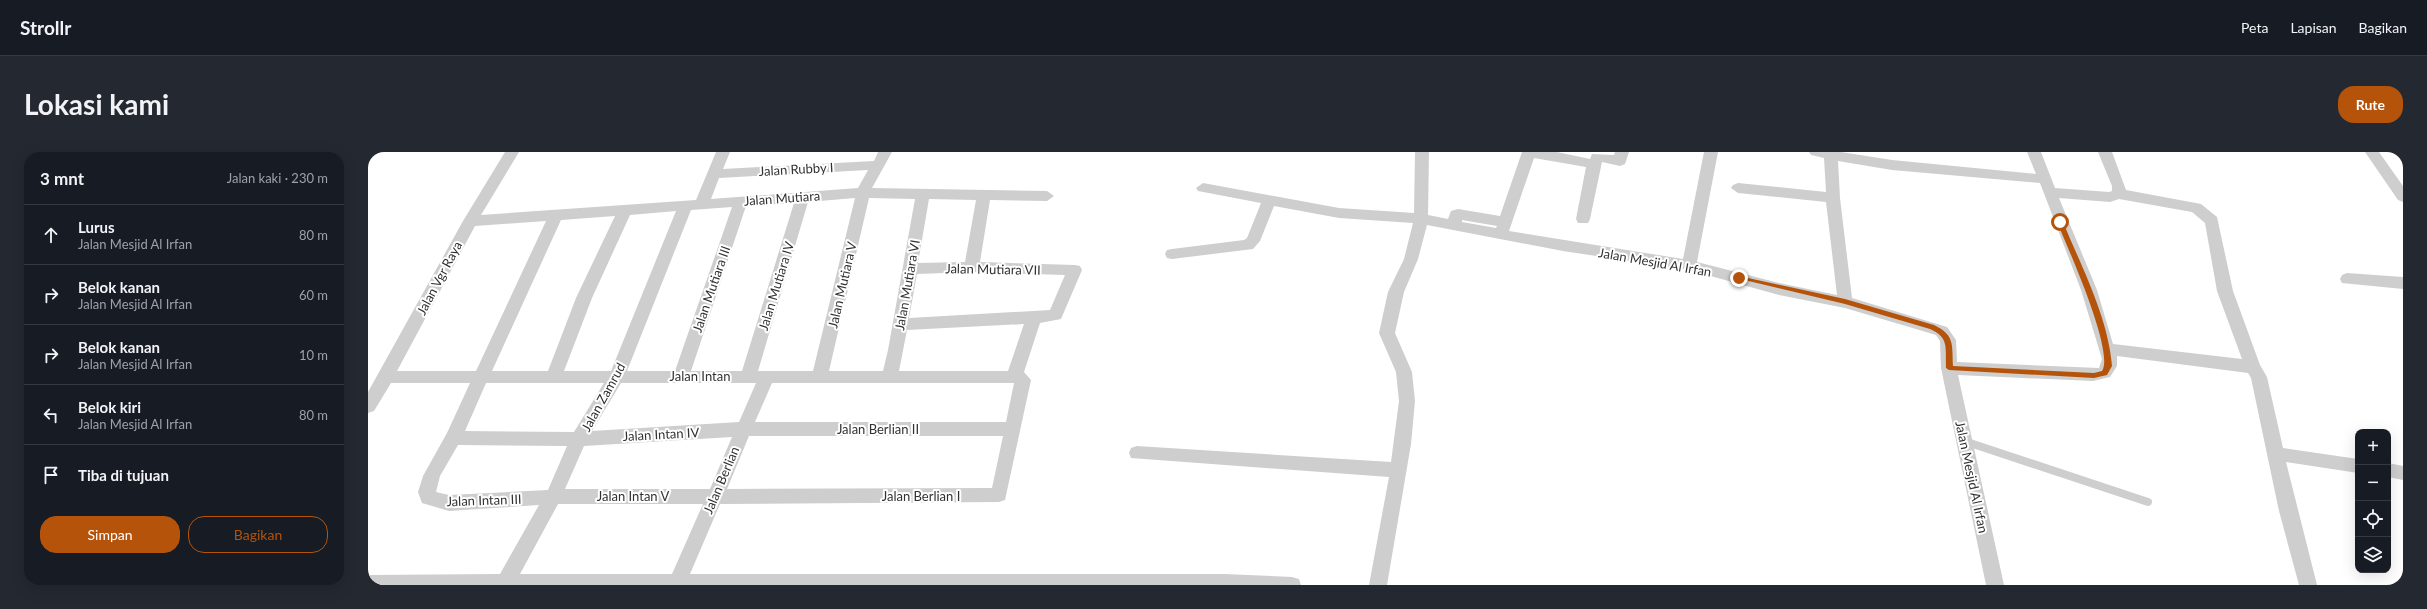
<!DOCTYPE html>
<html lang="id">
<head>
<meta charset="utf-8">
<style>
	:root { --surface:#171b24; --page:#242831; --text:#f1f3f6; --muted:#9ea1a6; --line:#363941; --accent:#b45309 }
	body { margin:0; font-family:Lato,sans-serif; background:var(--page); color:var(--text) }
	.controls { position:absolute; right:12px; bottom:12px; display:grid; overflow:hidden; border-radius:8px; box-shadow:0 4px 16px #0002 }
	.controls button { width:36px; height:36px; display:grid; place-items:center; padding:0; border:0; border-bottom:1px solid var(--line); background:var(--surface); color:var(--text); font:20px sans-serif }
	.stop { position:absolute; width:12px; height:12px; margin:-9px; border:3px solid #b45309; border-radius:50%; background:#fff }
	.stop.end { background:#b45309; border-color:#fff; box-shadow:0 1px 4px #0008 }
	.list { margin:0; padding:0; list-style:none }
	h2 { display:flex; justify-content:space-between; align-items:center; height:52px; margin:0; padding:0 16px; font-size:17px }
	h2 small { font-size:13px; font-weight:400; color:var(--muted) }
	.list li { display:grid; grid-template-columns:26px 1fr auto; gap:12px; align-items:center; box-sizing:border-box; height:60px; padding:0 16px; border-top:1px solid var(--line) }
	.list b { display:block; font-size:15px; white-space:nowrap }
	.list p { margin:0; font-size:13px; white-space:nowrap; color:var(--muted) }
	.list em { font-size:13px; font-style:normal; color:var(--muted) }
	.actions { display:flex; gap:8px; padding:12px 16px }
	.actions a { flex:1; padding:9px 0; border:1px solid var(--accent); border-radius:16px; text-align:center; font-size:14px; color:var(--accent) }
	.actions .main { background:var(--accent); color:#fff }
	.icon { flex:none; width:22px; height:22px; fill:none; stroke:currentColor; stroke-width:2; stroke-linecap:round; stroke-linejoin:round }
	.map { position:relative; flex:none; width:2035px; height:433px; overflow:hidden; border-radius:16px }
	header { display:flex; align-items:center; gap:24px; box-sizing:border-box; height:56px; padding:0 20px; background:var(--surface); border-bottom:1px solid var(--line) }
	header strong { font-size:19px }
	nav { display:flex; gap:22px; margin-inline-start:auto; font-size:14px }
	.intro { display:flex; align-items:center; justify-content:space-between; box-sizing:border-box; height:96px; padding:0 24px }
	h1 { margin:0; font-size:28px }
	.button { padding:10px 18px; border-radius:16px; background:var(--accent); color:#fff; font-size:14px; font-weight:700 }
	main { display:flex; gap:24px; padding:0 24px }
	aside { flex:1; background:var(--surface); border-radius:16px; box-shadow:0 4px 16px #0002 }
	.map>svg:first-child { display:block }
	.lines { fill:none; stroke-linecap:round; stroke-linejoin:round }
	.service { stroke:#cecece; stroke-width:8 }
	.minor { fill:#cecece; fill-rule:evenodd }
	.route { fill:#b45309 }
	.labels { text-anchor:middle; stroke-width:4; stroke-linejoin:round; paint-order:stroke }
	.street-label { font-size:13px; fill:#313131; stroke:#fff }
</style>
</head>
<body>
<header>
<strong>Strollr</strong>
<nav><a>Peta</a><a>Lapisan</a><a>Bagikan</a></nav>
</header>
<div class="intro"><h1>Lokasi kami</h1><a class="button">Rute</a></div>
<main>
<aside>
<h2>3 mnt<small>Jalan kaki · 230 m</small></h2>
<ul class="list">
<li><svg class="icon" aria-label="ahead" viewBox="0 0 24 24"><path d="M12 20V5M6 11l6-6 6 6"/></svg><div><b>Lurus</b><p>Jalan Mesjid Al Irfan</p></div><em>80 m</em></li>
<li><svg class="icon" aria-label="right" viewBox="0 0 24 24"><path d="M7 20v-9h11M14 6l5 5-5 5"/></svg><div><b>Belok kanan</b><p>Jalan Mesjid Al Irfan</p></div><em>60 m</em></li>
<li><svg class="icon" aria-label="right" viewBox="0 0 24 24"><path d="M7 20v-9h11M14 6l5 5-5 5"/></svg><div><b>Belok kanan</b><p>Jalan Mesjid Al Irfan</p></div><em>10 m</em></li>
<li><svg class="icon" aria-label="left" viewBox="0 0 24 24"><path d="M17 20v-9H6M10 6l-5 5 5 5"/></svg><div><b>Belok kiri</b><p>Jalan Mesjid Al Irfan</p></div><em>80 m</em></li>
<li><svg class="icon" aria-label="arrive" viewBox="0 0 24 24"><path d="M6 21V4h12l-3 4 3 4H6"/></svg><div><b>Tiba di tujuan</b></div></li>
</ul>
<div class="actions"><a class="main">Simpan</a><a>Bagikan</a></div>
</aside>
<div class="map">
<svg width="2035" height="433" viewBox="0 0 2035 433">
	<rect width="100%" height="100%" fill="#fff"/>
	<g class="lines">
		<path class="service" d="M1596,289L1780,350"/>
		<g class="minor">
			<path d="M0,0H8L0,6Z"/>
			<path d="M137,0H151L113,63L328,48L348,0H362L355,17L506,9L510,0H524L504,36L679,39L686,44L679,49L622,48L612,110L707,113L712,114L714,118L693,167L672,171L656,220L663,228L637,348L631,350L352,352L322,422H856L924,425L931,427L933,433H0V423L132,422L171,353L81,359L54,351L50,340L55,324L79,281L102,231H23L6,259L0,261V240L95,69ZM500,18L490,36L343,47L351,26ZM487,46L445,219H390L440,50ZM501,46L547,47L520,198L515,219H461ZM561,47L608,48L597,110L550,111ZM426,51L374,219H323L378,54ZM364,55L307,219H259L323,58ZM308,59L243,219H196L224,146L262,63ZM247,64L208,146L180,219H124L193,68ZM178,69L108,219H29L107,74ZM604,120L697,123L682,158L541,166L549,122ZM656,172L640,219H531L539,178ZM118,231H236L206,280L97,279ZM253,231H388L371,270L224,279ZM404,231H646L638,270H387ZM381,284H635L624,336L359,337ZM364,285L342,337H197L216,294ZM90,293L199,294L180,338L81,343L68,340L72,324ZM190,352H335L304,422H152Z"/>
			<path d="M1047,0H1061L1060,63L1080,67L1083,59L1090,57L1132,64L1154,0H1189L1222,7L1224,2L1246,3L1247,0H1261L1257,12L1252,14L1234,10L1222,67L1220,71H1210L1208,67L1218,15L1166,6L1141,79L1315,107L1336,0H1350L1329,110L1411,131L1469,143L1458,50L1370,41L1363,36L1365,33L1370,31L1458,40L1456,6L1443,3L1441,0H1473L1524,8L1668,22L1659,0H1673L1687,36L1741,40L1744,39V34L1730,0H1744L1758,38L1833,52L1849,65L1865,139L1892,213L1899,225L1915,296L1990,307V321L1918,310L1949,433H1931L1911,359L1883,226L1880,221L1749,204V214L1742,225L1725,229L1590,223L1636,433H1618L1573,216L1572,189L1568,183L1477,156L1411,143L1321,118L1195,99L1059,73L1050,107L1036,140L1027,181L1044,220L1047,249L1043,292L1019,433H1001L1021,325L763,306L761,301L763,296L769,294L1023,310L1031,249L1028,220L1011,181L1020,140L1036,107L1045,71L971,66L906,54L892,89L885,97L804,107L799,106L797,102L799,98L804,97L876,88L879,86L893,51L830,39L828,36L835,31L971,56L1046,61ZM1470,9L1524,18L1672,31L1713,138L1734,207L1731,216L1589,210L1588,188L1579,175L1484,146L1472,46ZM1691,46L1742,50L1751,47L1824,60L1837,71L1849,139L1874,207L1745,192L1729,138ZM1094,68L1129,74L1128,76L1094,70Z"/>
			<path d="M1997,0H2011L2035,34V50L2030,48Z"/>
			<path d="M1979,121L2035,125V137L1974,131L1972,127L1974,123Z"/>
			<path d="M2020,311L2035,314V328L2020,325Z"/>
		</g>
	</g>
	<path class="route" d="M1692,68L1695,70C1714,116 1740,165 1744,214L1739,223L1726,226L1581,218L1578,216C1577,196 1582,186 1562,177L1477,152L1368,126L1371,124L1477,147L1566,173C1587,183 1584,193 1585,214L1726,221L1734,219C1747,200 1699,94 1689,70Z"/>
	<g class="labels">
		<g class="street-label">
			<text transform="translate(428 17) rotate(-3)" y="5">Jalan Rubby I</text>
			<text transform="translate(414 46) rotate(-4)" y="5">Jalan Mutiara</text>
			<text transform="translate(1287 110) rotate(10)" y="5">Jalan Mesjid Al Irfan</text>
			<text transform="translate(625 117) rotate(1)" y="5">Jalan Mutiara VII</text>
			<text transform="translate(71 126) rotate(-62)" y="5">Jalan Vgr Raya</text>
			<text transform="translate(474 133) rotate(-77)" y="5">Jalan Mutiara V</text>
			<text transform="translate(539 133) rotate(-80)" y="5">Jalan Mutiara VI</text>
			<text transform="translate(408 134) rotate(-73)" y="5">Jalan Mutiara IV</text>
			<text transform="translate(343 137) rotate(-71)" y="5">Jalan Mutiara III</text>
			<text x="332" y="229">Jalan Intan</text>
			<text transform="translate(235 245) rotate(-61)" y="5">Jalan Zamrud</text>
			<text x="510" y="282">Jalan Berlian II</text>
			<text transform="translate(293 282) rotate(-3)" y="5">Jalan Intan IV</text>
			<text transform="translate(1604 325) rotate(78)" y="5">Jalan Mesjid Al Irfan</text>
			<text transform="translate(353 328) rotate(-67)" y="5">Jalan Berlian</text>
			<text x="265" y="349">Jalan Intan V</text>
			<text x="553" y="349">Jalan Berlian I</text>
			<text transform="translate(116 348) rotate(-2)" y="5">Jalan Intan III</text>
		</g>
	</g>
</svg>
<div class="controls">
<button>+</button>
<button>−</button>
<button><svg class="icon" aria-label="locate" viewBox="0 0 24 24"><circle cx="12" cy="12" r="6"/><path d="M12 2v4M12 18v4M2 12h4M18 12h4"/></svg></button>
<button><svg class="icon" aria-label="layers" viewBox="0 0 24 24"><path d="M12 4l9 5-9 5-9-5zM3 14l9 5 9-5"/></svg></button>
</div>
<div class="stop" style="left:1692px;top:70px"></div>
<div class="stop end" style="left:1371px;top:126px"></div>
</div>
</main>
</body>
</html>
